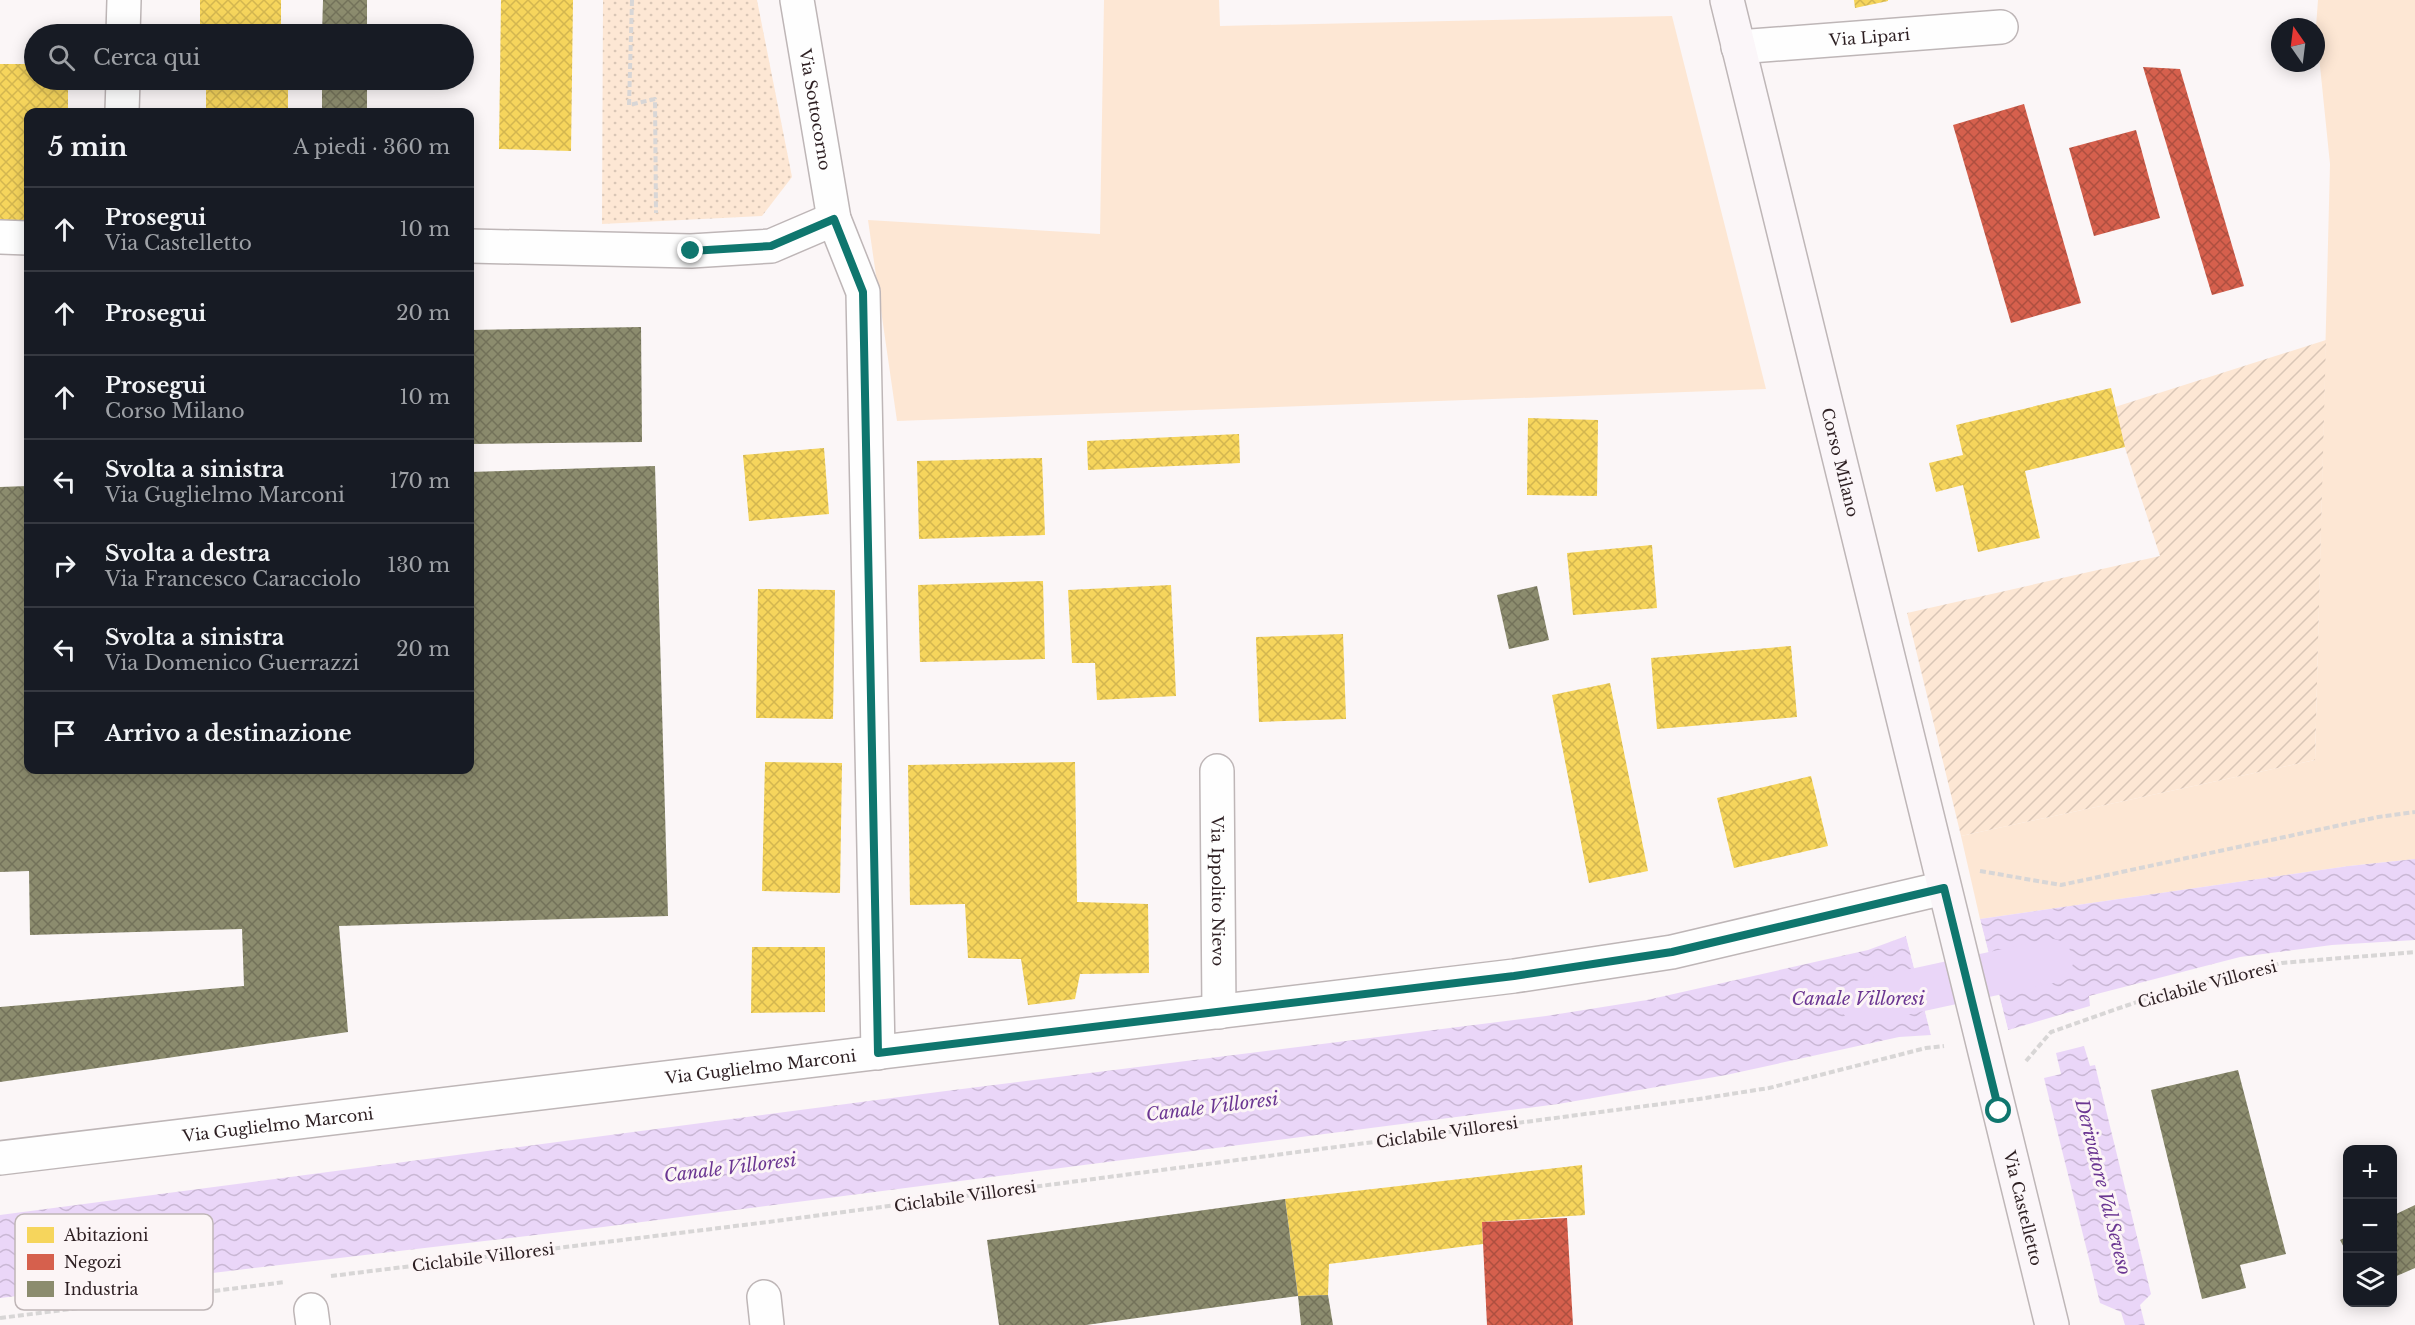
<!DOCTYPE html>
<html lang="it">
<head>
<meta charset="utf-8">
<style>
	:root { --surface:#171b24; --page:#20242c; --text:#f1f3f6; --muted:#9ea1a6; --line:#363941 }
	body { margin:0; font-family:"Libre Baskerville",serif; background:var(--page); color:var(--text) }
	.controls { position:absolute; right:18px; bottom:18px; display:grid; overflow:hidden; border-radius:12px; box-shadow:0 3px 15px #0003 }
	.controls button { width:54px; height:54px; display:grid; place-items:center; padding:0; border:0; border-bottom:2px solid var(--line); background:var(--surface); color:var(--text); font:30px sans-serif }
	.compass { position:absolute; left:2271px; top:18px; width:54px; height:54px; border-radius:50%; background:var(--surface); box-shadow:0 3px 15px #0003; rotate:346deg }
	.stop { position:absolute; width:18px; height:18px; margin:-14px; border:4px solid #0f766e; border-radius:50%; background:#fff }
	.stop.end { background:#0f766e; border-color:#fff; box-shadow:0 2px 6px #0008 }
	.list { margin:0; padding:0; list-style:none }
	h2 { display:flex; justify-content:space-between; align-items:center; height:78px; margin:0; padding:0 24px; font-size:26px }
	h2 small { font-size:20px; font-weight:400; color:var(--muted) }
	.list li { display:grid; grid-template-columns:39px 1fr auto; gap:18px; align-items:center; box-sizing:border-box; height:84px; padding:0 24px; border-top:2px solid var(--line) }
	.list b { display:block; font-size:22px; white-space:nowrap }
	.list p { margin:0; font-size:20px; white-space:nowrap; color:var(--muted) }
	.list em { font-size:20px; font-style:normal; color:var(--muted) }
	.icon { flex:none; width:33px; height:33px; fill:none; stroke:currentColor; stroke-width:2; stroke-linecap:round; stroke-linejoin:round }
	.map { position:relative; flex:none; width:2415px; height:1325px; overflow:hidden }
	.search { position:absolute; background:var(--surface); box-shadow:0 3px 15px #0003; left:24px; top:24px; width:450px; height:66px; display:flex; align-items:center; gap:15px; box-sizing:border-box; padding:0 21px; border-radius:33px; color:var(--muted); font-size:22px }
	.panel { position:absolute; background:var(--surface); box-shadow:0 3px 15px #0003; left:24px; top:108px; width:450px; height:666px; border-radius:12px }
	.map>svg:first-child { display:block }
	.grass { fill:#fde7d4 }
	.park { fill:url(#park-dots) }
	.garden { fill:url(#garden-furrows) }
	.water { fill:url(#water-waves) }
	.pier { fill:#fbf6f7 }
	.homes { fill:url(#homes-cross-hatch) }
	.shops { fill:url(#shops-cross-hatch) }
	.industry { fill:url(#industry-cross-hatch) }
	.lines { fill:none; stroke-linecap:round; stroke-linejoin:round }
	.canal { stroke:#ead6f8; stroke-width:44 }
	.minor-casing { stroke:#beb6b7; stroke-width:36 }
	.tertiary-casing { stroke:#beb6b7; stroke-width:36 }
	.secondary-casing { stroke:#beb6b7; stroke-width:36 }
	.path { stroke:#d8d6d6; stroke-width:4; stroke-dasharray:6 3; stroke-linecap:butt }
	.minor { stroke:#fefefe; stroke-width:33 }
	.tertiary { stroke:#fefefe; stroke-width:33 }
	.secondary { stroke:#fbf6f9; stroke-width:33 }
	.route { stroke:#0f766e; stroke-width:8 }
	.labels { text-anchor:middle; stroke-width:6; stroke-linejoin:round; paint-order:stroke }
	.street-label { font-size:16px; fill:#2d1f22; stroke:#fcf5f6 }
	.water-label { font-size:18px; font-style:italic; fill:#6b3692; stroke:#fcf5f6 }
	.key { fill:#fcf5f6; stroke:#beb5b6; stroke-width:1.5 }
	.key-label { font-size:16px; fill:#2d1f22 }
</style>
</head>
<body>
<div class="map">
<svg width="2415" height="1325" viewBox="0 0 2415 1325">
	<defs>
		<pattern id="park-dots" width="8" height="8" patternUnits="userSpaceOnUse" patternTransform="scale(1.5)"><rect width="8" height="8" fill="#fde7d4"/><path d="M2 2h.1M6 6h.1" fill="none" stroke="#d9c6b6" stroke-width="1.8" stroke-linecap="round"/></pattern>
		<pattern id="garden-furrows" width="10" height="10" patternUnits="userSpaceOnUse" patternTransform="scale(1.5)"><rect width="10" height="10" fill="#fde7d4"/><path d="M-1 1l2-2M0 10L10 0M9 11l2-2" fill="none" stroke="#d9c6b6"/></pattern>
		<pattern id="water-waves" width="16" height="10" patternUnits="userSpaceOnUse" patternTransform="scale(1.5)"><rect width="16" height="10" fill="#ead6f8"/><path d="M0 5q4-4 8 0t8 0" fill="none" stroke="#c9b7d4"/></pattern>
		<pattern id="homes-cross-hatch" width="8" height="8" patternUnits="userSpaceOnUse" patternTransform="scale(1.5)"><rect width="8" height="8" fill="#f6d55c"/><path d="M0 0l8 8M0 8l8-8" fill="none" stroke="#d3b650"/></pattern>
		<pattern id="shops-cross-hatch" width="8" height="8" patternUnits="userSpaceOnUse" patternTransform="scale(1.5)"><rect width="8" height="8" fill="#d6604d"/><path d="M0 0l8 8M0 8l8-8" fill="none" stroke="#ae4f40"/></pattern>
		<pattern id="industry-cross-hatch" width="8" height="8" patternUnits="userSpaceOnUse" patternTransform="scale(1.5)"><rect width="8" height="8" fill="#8c8c6e"/><path d="M0 0l8 8M0 8l8-8" fill="none" stroke="#73725a"/></pattern>
	</defs>
	<rect width="100%" height="100%" fill="#fbf6f7"/>
	<g class="grass">
		<path d="M1104,0H1219L1220,26L1672,16L1766,389L897,421L868,220L1100,234Z"/>
		<path d="M2318,0H2415V859L2349,866L1980,919L1961,836L2315,760L2330,164L2316,27Z"/>
	</g>
	<path class="park" d="M603,0H757L792,177L762,216L602,224Z"/>
	<path class="garden" d="M2326,340L2315,760L1961,836L1907,613L2160,556L2125,448L2115,407Z"/>
	<g class="water">
		<path d="M2415,859V940L2332,945L2240,957L2089,996L2090,1006L2008,1030L1980,919L2349,866Z"/>
		<path d="M1906,936L1931,1035L1899,1037L1726,1075L1558,1104L603,1227L0,1298V1215L938,1092L1546,1016L1647,1000L1868,950Z"/>
		<path d="M2084,1046L2090,1066L2095,1065L2151,1294L2140,1305L2145,1325H2125L2121,1312L2100,1303L2044,1078L2061,1074L2056,1053Z"/>
	</g>
	<g class="pier">
		<path d="M1977,919H1980L2008,1030H2005Z"/>
		<path d="M1906,936H1909L1934,1035H1931Z"/>
	</g>
	<g class="homes">
		<rect x="200" y="0" width="81" height="34"/>
		<path d="M501,0H573L571,151L499,149Z"/>
		<path d="M1854,0H1888V1L1855,8Z"/>
		<path d="M0,64H34V80H68V112H28V221H0Z"/>
		<rect x="206" y="86" width="82" height="26"/>
		<path d="M2111,388L2125,447L2025,471L2040,538L1978,552L1963,485L1936,492L1929,463L1963,455L1956,425Z"/>
		<path d="M1528,418L1598,420L1597,496L1527,495Z"/>
		<path d="M1239,434L1240,463L1088,470L1087,441Z"/>
		<path d="M824,448L829,514L749,521L743,455Z"/>
		<path d="M1042,458L1045,535L919,539L917,461Z"/>
		<path d="M1652,545L1657,608L1573,615L1567,553Z"/>
		<path d="M1043,581L1045,659L920,662L918,585Z"/>
		<path d="M1171,585L1176,696L1097,700L1095,663H1072L1068,590Z"/>
		<path d="M758,589L835,590L833,719L756,718Z"/>
		<path d="M1343,634L1346,719L1259,722L1256,637Z"/>
		<path d="M1791,646L1797,717L1657,729L1651,658Z"/>
		<path d="M1610,683L1648,871L1589,883L1552,695Z"/>
		<path d="M765,762L842,763L840,893L762,891Z"/>
		<path d="M1075,762L1077,902L1148,904L1149,973L1080,974L1075,999L1028,1005L1021,959L968,958L965,904L910,905L908,765Z"/>
		<path d="M1811,776L1828,846L1734,868L1717,798Z"/>
		<path d="M752,947H825V1012L751,1013Z"/>
		<path d="M1582,1165L1585,1215L1482,1222L1483,1244L1329,1264L1328,1295L1298,1296L1285,1199Z"/>
	</g>
	<g class="shops">
		<path d="M2143,67L2180,69L2244,286L2212,295Z"/>
		<path d="M2024,104L2081,303L2011,323L1953,125Z"/>
		<path d="M2136,130L2160,218L2094,236L2069,148Z"/>
		<path d="M1567,1218L1573,1325H1487L1482,1222Z"/>
	</g>
	<g class="industry">
		<path d="M323,0H367V34H322Z"/>
		<rect x="322" y="80" width="45" height="32"/>
		<path d="M641,327L642,442L470,444V330Z"/>
		<path d="M655,466L668,916L339,926L348,1032L0,1082V1007L244,986L242,929L30,935L29,871L0,872V487L28,486V770H470V472Z"/>
		<path d="M1537,586L1549,640L1509,649L1497,595Z"/>
		<path d="M2238,1070L2286,1254L2240,1265L2246,1288L2202,1299L2151,1090Z"/>
		<path d="M1285,1199L1298,1296L1086,1325H999L987,1240Z"/>
		<path d="M2415,1205V1268L2392,1278V1216Z"/>
		<path d="M2348,1236V1255L2340,1240Z"/>
		<path d="M1328,1295L1333,1325H1301L1298,1296Z"/>
	</g>
	<g class="lines">
		<path class="canal" d="M1862,1002L2051,961"/>
		<g class="minor-casing">
			<g id="minor">
				<path id="s1" d="M797,0L834,219L863,292L878,1053"/>
				<path d="M123,34L124,0"/>
				<path id="s2" d="M1738,47L2001,27"/>
				<path d="M122,112L123,80"/>
				<path d="M0,237L28,238"/>
				<path d="M470,246L691,251L771,246L834,219"/>
				<path id="s3" d="M1217,771L1219,1012"/>
				<path d="M764,1297L767,1325"/>
				<path d="M311,1310L313,1325"/>
			</g>
		</g>
		<g class="tertiary-casing">
			<g id="tertiary">
				<path id="s4" d="M0,1158L1514,976L1672,952L1944,888"/>
			</g>
		</g>
		<g class="secondary-casing">
			<g id="secondary">
				<path id="s5" d="M1727,0L2052,1325"/>
			</g>
		</g>
		<g class="path">
			<path d="M632,0L629,105L655,99L656,213"/>
			<path d="M1980,871L2061,885L2378,817L2415,812"/>
			<path d="M2026,1061L2051,1032L2171,990L2282,963L2415,952"/>
			<path d="M331,1276L768,1222L1699,1099L1769,1088L1926,1048L1944,1046"/>
			<path d="M0,1318L285,1282"/>
		</g>
		<use href="#minor" class="minor"/>
		<use href="#tertiary" class="tertiary"/>
		<use href="#secondary" class="secondary"/>
	</g>
	<g class="lines">
		<path class="route" d="M691,251L771,246L834,219L863,292L878,1053L1514,976L1672,952L1944,888L1999,1111"/>
	</g>
	<g class="labels">
		<g class="street-label">
			<text dy="6" stroke="none"><textPath href="#s2" startOffset="132">Via Lipari</textPath></text>
			<text dy="6" stroke="none"><textPath href="#s1" startOffset="111">Via Sottocorno</textPath></text>
			<text dy="6" stroke="none"><textPath href="#s5" startOffset="476">Corso Milano</textPath></text>
			<text dy="6" stroke="none"><textPath href="#s3" startOffset="120">Via Ippolito Nievo</textPath></text>
			<text transform="translate(2207 984) rotate(-15)" y="6">Ciclabile Villoresi</text>
			<text dy="6" stroke="none"><textPath href="#s4" startOffset="766">Via Guglielmo Marconi</textPath></text>
			<text dy="6" stroke="none"><textPath href="#s4" startOffset="280">Via Guglielmo Marconi</textPath></text>
			<text transform="translate(1447 1132) rotate(-8)" y="6">Ciclabile Villoresi</text>
			<text transform="translate(965 1196) rotate(-8)" y="6">Ciclabile Villoresi</text>
			<text dy="6" stroke="none"><textPath href="#s5" startOffset="1244">Via Castelletto</textPath></text>
			<text transform="translate(483 1257) rotate(-7)" y="6">Ciclabile Villoresi</text>
		</g>
		<g class="water-label">
			<text x="1858" y="1005">Canale Villoresi</text>
			<text transform="translate(1212 1107) rotate(-7)" y="6">Canale Villoresi</text>
			<text transform="translate(730 1168) rotate(-7)" y="6">Canale Villoresi</text>
			<text transform="translate(2103 1187) rotate(76)" y="6">Derivatore Val Seveso</text>
		</g>
	</g>
	<rect x="15" y="1214" width="198" height="96" rx="9" class="key"/>
	<rect x="27" y="1227" width="27" height="16" fill="#f6d55c"/>
	<rect x="27" y="1254" width="27" height="16" fill="#d6604d"/>
	<rect x="27" y="1281" width="27" height="16" fill="#8c8c6e"/>
	<g class="key-label">
		<text x="64" y="1241">Abitazioni</text>
		<text x="64" y="1268">Negozi</text>
		<text x="64" y="1295">Industria</text>
	</g>
</svg>
<div class="controls">
<button>+</button>
<button>−</button>
<button><svg class="icon" aria-label="layers" viewBox="0 0 24 24"><path d="M12 4l9 5-9 5-9-5zM3 14l9 5 9-5"/></svg></button>
</div>
<svg class="compass" viewBox="-18 -18 36 36"><path d="M0-13l5 13h-10z" fill="#e53935"/><path d="M0 13l5-13h-10z" fill="#9ea1a6"/></svg>
<div class="stop" style="left:1999px;top:1111px"></div>
<div class="stop end" style="left:691px;top:251px"></div>
<div class="search"><svg class="icon" aria-label="search" viewBox="0 0 24 24"><circle cx="10" cy="10" r="6"/><path d="M15 15l6 6"/></svg>Cerca qui</div>
<section class="panel">
<h2>5 min<small>A piedi · 360 m</small></h2>
<ul class="list">
<li><svg class="icon" aria-label="ahead" viewBox="0 0 24 24"><path d="M12 20V5M6 11l6-6 6 6"/></svg><div><b>Prosegui</b><p>Via Castelletto</p></div><em>10 m</em></li>
<li><svg class="icon" aria-label="ahead" viewBox="0 0 24 24"><path d="M12 20V5M6 11l6-6 6 6"/></svg><div><b>Prosegui</b></div><em>20 m</em></li>
<li><svg class="icon" aria-label="ahead" viewBox="0 0 24 24"><path d="M12 20V5M6 11l6-6 6 6"/></svg><div><b>Prosegui</b><p>Corso Milano</p></div><em>10 m</em></li>
<li><svg class="icon" aria-label="left" viewBox="0 0 24 24"><path d="M17 20v-9H6M10 6l-5 5 5 5"/></svg><div><b>Svolta a sinistra</b><p>Via Guglielmo Marconi</p></div><em>170 m</em></li>
<li><svg class="icon" aria-label="right" viewBox="0 0 24 24"><path d="M7 20v-9h11M14 6l5 5-5 5"/></svg><div><b>Svolta a destra</b><p>Via Francesco Caracciolo</p></div><em>130 m</em></li>
<li><svg class="icon" aria-label="left" viewBox="0 0 24 24"><path d="M17 20v-9H6M10 6l-5 5 5 5"/></svg><div><b>Svolta a sinistra</b><p>Via Domenico Guerrazzi</p></div><em>20 m</em></li>
<li><svg class="icon" aria-label="arrive" viewBox="0 0 24 24"><path d="M6 21V4h12l-3 4 3 4H6"/></svg><div><b>Arrivo a destinazione</b></div></li>
</ul>
</section>
</div>
</body>
</html>
